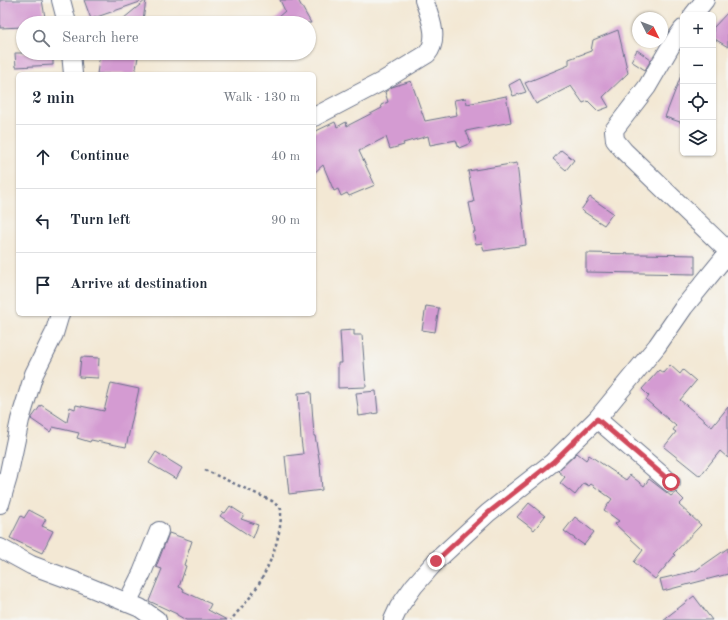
<!DOCTYPE html>
<html lang="en">
<head>
<meta charset="utf-8">
<style>
	:root { --surface:#fff; --page:#f2f2f3; --text:#1f2937; --muted:#747a83; --line:#e0e1e3 }
	body { margin:0; font-family:"Old Standard TT",serif; background:var(--page); color:var(--text) }
	.controls { position:absolute; right:12px; top:12px; display:grid; overflow:hidden; border-radius:6px; box-shadow:0 1px 3px #0004 }
	.controls button { width:36px; height:36px; display:grid; place-items:center; padding:0; border:0; border-bottom:1px solid var(--line); background:var(--surface); color:var(--text); font:20px sans-serif }
	.compass { position:absolute; left:632px; top:12px; width:36px; height:36px; border-radius:50%; background:var(--surface); box-shadow:0 1px 3px #0004; rotate:132deg }
	.stop { position:absolute; width:12px; height:12px; margin:-9px; border:3px solid #d1495b; border-radius:50%; background:#fff }
	.stop.end { background:#d1495b; border-color:#fff; box-shadow:0 1px 4px #0008 }
	.list { margin:0; padding:0; list-style:none }
	h2 { display:flex; justify-content:space-between; align-items:center; height:52px; margin:0; padding:0 16px; font-size:17px }
	h2 small { font-size:13px; font-weight:400; color:var(--muted) }
	.list li { display:grid; grid-template-columns:26px 1fr auto; gap:12px; align-items:center; box-sizing:border-box; height:64px; padding:0 16px; border-top:1px solid var(--line) }
	.list b { display:block; font-size:15px; white-space:nowrap }
	.list em { font-size:13px; font-style:normal; color:var(--muted) }
	.icon { flex:none; width:22px; height:22px; fill:none; stroke:currentColor; stroke-width:2; stroke-linecap:round; stroke-linejoin:round }
	.map { position:relative; flex:none; width:728px; height:620px; overflow:hidden }
	.search { position:absolute; background:var(--surface); box-shadow:0 1px 3px #0004; left:16px; top:16px; width:300px; height:44px; display:flex; align-items:center; gap:10px; box-sizing:border-box; padding:0 14px; border-radius:22px; color:var(--muted); font-size:15px }
	.panel { position:absolute; background:var(--surface); box-shadow:0 1px 3px #0004; left:16px; top:72px; width:300px; height:244px; border-radius:6px }
	.map>svg:first-child { display:block }
	.building { fill:#d49bd2 }
	.lines { fill:none; stroke-linecap:round; stroke-linejoin:round }
	.minor-casing { stroke:#677087; stroke-width:20 }
	.path { stroke:#677087; stroke-width:2.5; stroke-dasharray:3 3; stroke-linecap:butt }
	.minor { stroke:#fff; stroke-width:18 }
	.route { stroke:#d1495b; stroke-width:5 }
</style>
</head>
<body>
<div class="map">
<svg width="728" height="620" viewBox="0 0 728 620">
	<rect width="100%" height="100%" fill="#f6f6f2"/>
	<filter id="ink" filterUnits="userSpaceOnUse"><feTurbulence type="fractalNoise" baseFrequency=".025" numOctaves="2"/><feDisplacementMap in="SourceGraphic" scale="8" xChannelSelector="R" yChannelSelector="G"/><feConvolveMatrix kernelMatrix="1 2 1 2 8 2 1 2 1" color-interpolation-filters="sRGB"/></filter>
	<filter id="wash" filterUnits="userSpaceOnUse"><feTurbulence type="fractalNoise" baseFrequency=".012" numOctaves="4" result="noise"/><feDisplacementMap in="SourceGraphic" scale="16" xChannelSelector="R" yChannelSelector="G"/><feGaussianBlur stdDeviation="0.9" result="paint"/><feColorMatrix in="noise" values="0 0 0 0 0 0 0 0 0 0 0 0 0 0 0 0 0 1.4 0 .05"/><feComposite in="paint" operator="in"/></filter>
	<g filter="url(#wash)">
		<rect width="100%" height="100%" fill="#f3e8d4"/>
		<g id="blocks">
			<g class="building">
				<path d="M0,0H42L46,23H23V27L0,28Z"/>
				<path d="M84,0H140V2L91,19Z"/>
				<path d="M146,0L143,20L139,23H118Z"/>
				<path d="M280,0H298L311,23H271L285,11Z"/>
				<path d="M728,12V47L713,38V28Z"/>
				<path d="M618,30L628,73L603,97L609,107L598,111L588,101L583,103L571,86L536,104L525,83L569,65V59L591,51L593,40Z"/>
				<path d="M637,50L651,60L645,70L631,61Z"/>
				<path d="M15,53H53V65L16,67Z"/>
				<path d="M100,53H114L138,57L135,74H97Z"/>
				<path d="M682,73H683V123L665,117Z"/>
				<path d="M520,79L526,92L513,96L509,85Z"/>
				<path d="M411,81L425,121L457,115L454,100L466,98L467,104L506,96L511,122L466,131L471,143L459,148L456,140L430,145L428,136L403,143L404,145L390,149L386,137L359,151L375,185L349,196L347,193L341,196L338,189L334,191L323,165L314,173V132L335,122L337,127L346,122L347,126L382,108L381,105L388,102L385,92L392,87Z"/>
				<path d="M561,150L574,160L566,170L553,159Z"/>
				<path d="M517,163L526,245L484,251L482,243L476,244L473,232H475L469,203L474,202L468,171Z"/>
				<path d="M590,197L613,213L604,225L581,210Z"/>
				<path d="M586,253L695,255V274L586,272Z"/>
				<path d="M426,306L439,308L435,332L422,330Z"/>
				<path d="M354,330V335H362L366,387L338,388V363H342L340,331Z"/>
				<path d="M81,357L99,358L98,378L79,377Z"/>
				<path d="M670,365L680,374L683,370L696,381L680,400L712,427L728,407V458L720,451L700,476L664,447L676,432L673,430L676,426L646,400L649,396L642,389L659,370L663,373Z"/>
				<path d="M111,383L139,389L126,447L91,440L90,442L77,438L79,433L53,427L50,432L31,419L41,405L67,422L70,407L75,409L76,405L104,411Z"/>
				<path d="M376,391L378,413L359,416L356,393Z"/>
				<path d="M311,392L314,436H315L320,464L322,490L289,494L285,456L303,454L301,439L298,393Z"/>
				<path d="M156,452L182,468L176,479L149,463Z"/>
				<path d="M577,453L586,460L589,455L626,480L630,475L644,486L649,479L671,496L676,492L684,500L679,505L701,525L673,554L675,555L655,579L634,562L643,550L615,524L619,521L604,510L612,499L591,484L589,486L584,483L575,495L560,483L565,477L558,471Z"/>
				<path d="M529,503L545,516L534,530L517,517Z"/>
				<path d="M230,506L244,515L241,519L258,525L253,538L220,516L223,512L225,513Z"/>
				<path d="M29,510L46,519L42,526L53,531L42,553L10,538L21,516L24,518Z"/>
				<path d="M575,517L594,532L584,545L564,531Z"/>
				<path d="M169,533L192,541L184,565L186,566L179,587L184,589L183,591L211,604L208,610L227,620H186L177,615V614L149,601L162,569L156,567Z"/>
				<path d="M728,548V574L663,591L660,579L695,571Z"/>
				<path d="M694,596L712,620H663Z"/>
			</g>
		</g>
	</g>
	<g filter="url(#ink)">
		<use href="#blocks" fill-opacity="0" stroke="#677087" stroke-width="1"/>
		<g class="lines">
			<g class="minor-casing">
				<g id="minor">
					<path d="M61,0L67,23"/>
					<path d="M693,15L705,0"/>
					<path d="M683,29L672,44L647,87L614,130L615,140L624,151L728,251"/>
					<path d="M71,53L73,74"/>
					<path d="M314,117L381,82L427,54C440,39 430,17 424,0"/>
					<path d="M597,419L671,483"/>
					<path d="M0,504L8,477L20,420L34,374L54,334L60,314"/>
					<path d="M0,548L31,565L77,582L140,608L157,620"/>
					<path d="M127,603L142,573L159,531"/>
					<path d="M393,620L399,607L414,586L436,561L488,513L553,462L597,419L657,346L684,307L728,253"/>
				</g>
			</g>
			<path class="path" d="M205,470L272,501L281,509C282,538 268,572 251,596C245,604 237,612 231,620"/>
			<use href="#minor" class="minor"/>
		</g>
	</g>
	<g class="lines" filter="url(#ink)">
		<path class="route" d="M436,561L488,513L553,462L597,419L671,482"/>
	</g>
</svg>
<div class="controls">
<button>+</button>
<button>−</button>
<button><svg class="icon" aria-label="locate" viewBox="0 0 24 24"><circle cx="12" cy="12" r="6"/><path d="M12 2v4M12 18v4M2 12h4M18 12h4"/></svg></button>
<button><svg class="icon" aria-label="layers" viewBox="0 0 24 24"><path d="M12 4l9 5-9 5-9-5zM3 14l9 5 9-5"/></svg></button>
</div>
<svg class="compass" viewBox="-18 -18 36 36"><path d="M0-13l5 13h-10z" fill="#e53935"/><path d="M0 13l5-13h-10z" fill="#747a83"/></svg>
<div class="stop" style="left:671px;top:482px"></div>
<div class="stop end" style="left:436px;top:561px"></div>
<div class="search"><svg class="icon" aria-label="search" viewBox="0 0 24 24"><circle cx="10" cy="10" r="6"/><path d="M15 15l6 6"/></svg>Search here</div>
<section class="panel">
<h2>2 min<small>Walk · 130 m</small></h2>
<ul class="list">
<li><svg class="icon" aria-label="ahead" viewBox="0 0 24 24"><path d="M12 20V5M6 11l6-6 6 6"/></svg><div><b>Continue</b></div><em>40 m</em></li>
<li><svg class="icon" aria-label="left" viewBox="0 0 24 24"><path d="M17 20v-9H6M10 6l-5 5 5 5"/></svg><div><b>Turn left</b></div><em>90 m</em></li>
<li><svg class="icon" aria-label="arrive" viewBox="0 0 24 24"><path d="M6 21V4h12l-3 4 3 4H6"/></svg><div><b>Arrive at destination</b></div></li>
</ul>
</section>
</div>
</body>
</html>
